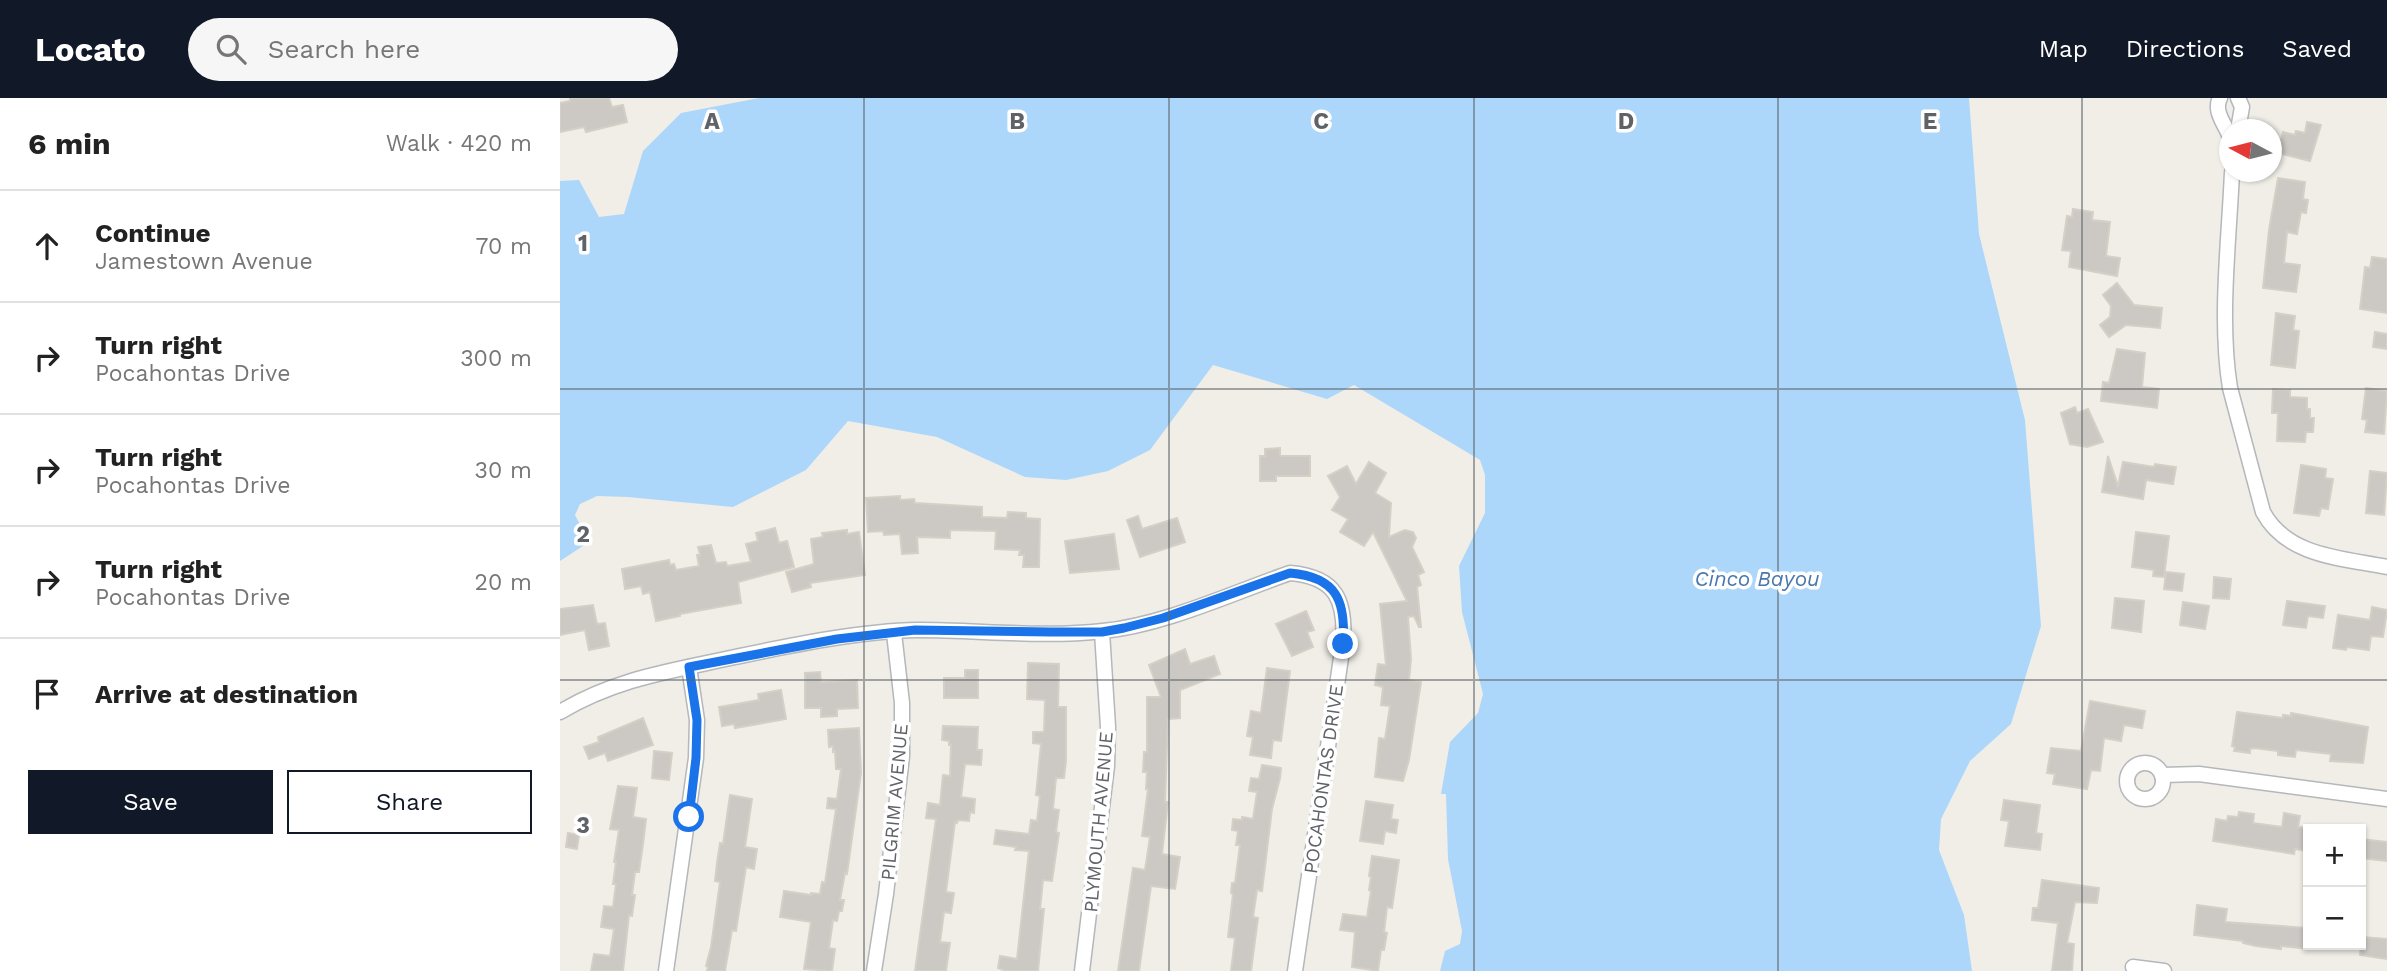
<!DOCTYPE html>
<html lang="en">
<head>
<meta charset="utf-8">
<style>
	:root { --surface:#fff; --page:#f6f6f6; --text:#222; --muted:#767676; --line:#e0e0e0; --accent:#111827 }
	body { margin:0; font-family:"Work Sans",sans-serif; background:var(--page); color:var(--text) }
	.controls { position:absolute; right:21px; bottom:21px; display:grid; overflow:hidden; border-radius:0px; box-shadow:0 2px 5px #0004 }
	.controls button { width:63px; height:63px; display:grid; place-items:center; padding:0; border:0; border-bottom:2px solid var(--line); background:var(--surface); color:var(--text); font:35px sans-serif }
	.compass { position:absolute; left:1659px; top:21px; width:63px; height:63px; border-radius:50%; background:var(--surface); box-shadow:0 2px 5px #0004; rotate:277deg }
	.stop { position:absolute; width:21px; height:21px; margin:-16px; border:5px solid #1a73e8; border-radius:50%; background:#fff }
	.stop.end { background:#1a73e8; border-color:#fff; box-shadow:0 2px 7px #0008 }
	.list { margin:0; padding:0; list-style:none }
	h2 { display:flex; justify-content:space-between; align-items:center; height:91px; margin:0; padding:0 28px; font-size:30px }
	h2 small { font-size:23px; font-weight:400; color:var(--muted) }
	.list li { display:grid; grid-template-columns:46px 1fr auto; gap:21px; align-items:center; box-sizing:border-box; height:112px; padding:0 28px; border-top:2px solid var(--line) }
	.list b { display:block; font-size:26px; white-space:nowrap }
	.list p { margin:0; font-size:23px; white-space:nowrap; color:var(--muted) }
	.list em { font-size:23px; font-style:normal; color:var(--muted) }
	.actions { display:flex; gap:14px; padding:21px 28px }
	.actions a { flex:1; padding:16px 0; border:2px solid var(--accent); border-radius:0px; text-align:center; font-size:24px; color:var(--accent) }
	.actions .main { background:var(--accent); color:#fff }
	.icon { flex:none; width:38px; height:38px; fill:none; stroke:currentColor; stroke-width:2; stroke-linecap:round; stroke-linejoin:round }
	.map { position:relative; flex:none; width:1827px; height:873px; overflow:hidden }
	header { display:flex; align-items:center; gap:42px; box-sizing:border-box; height:98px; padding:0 35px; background:var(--accent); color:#fff }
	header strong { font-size:33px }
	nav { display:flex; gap:38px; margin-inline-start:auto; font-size:24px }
	.search { width:490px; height:63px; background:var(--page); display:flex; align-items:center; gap:18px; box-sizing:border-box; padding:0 24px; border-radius:38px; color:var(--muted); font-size:26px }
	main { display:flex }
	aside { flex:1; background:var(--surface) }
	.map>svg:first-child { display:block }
	.water { fill:#acd7fb }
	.building { fill:#ccc9c4; stroke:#d4d0c6; stroke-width:2 }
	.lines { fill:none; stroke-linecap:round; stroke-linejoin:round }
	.minor-casing { stroke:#b4b7bb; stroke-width:17 }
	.minor { stroke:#fff; stroke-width:14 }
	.route { stroke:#1a73e8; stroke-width:9 }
	.grid { fill:none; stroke:#5f6267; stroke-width:2; stroke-opacity:0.55 }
	.labels { text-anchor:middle; stroke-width:7; stroke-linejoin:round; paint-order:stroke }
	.street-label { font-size:19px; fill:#5f6267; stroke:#fff }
	.water-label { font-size:21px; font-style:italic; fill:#4978ad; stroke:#fff }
	.grid-label { font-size:23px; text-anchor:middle; font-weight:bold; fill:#5f6267; stroke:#fff; stroke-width:7; stroke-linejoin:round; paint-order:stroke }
</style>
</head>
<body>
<header>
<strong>Locato</strong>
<div class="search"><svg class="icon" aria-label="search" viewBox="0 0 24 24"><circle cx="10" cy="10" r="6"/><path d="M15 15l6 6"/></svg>Search here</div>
<nav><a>Map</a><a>Directions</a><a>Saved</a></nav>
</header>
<main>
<aside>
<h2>6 min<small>Walk · 420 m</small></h2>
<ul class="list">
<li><svg class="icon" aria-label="ahead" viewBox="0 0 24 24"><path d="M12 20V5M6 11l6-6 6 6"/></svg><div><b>Continue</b><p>Jamestown Avenue</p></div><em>70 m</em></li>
<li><svg class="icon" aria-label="right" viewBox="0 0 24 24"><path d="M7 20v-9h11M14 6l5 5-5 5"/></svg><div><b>Turn right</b><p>Pocahontas Drive</p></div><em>300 m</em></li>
<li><svg class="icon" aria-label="right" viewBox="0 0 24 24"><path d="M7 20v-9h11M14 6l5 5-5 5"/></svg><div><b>Turn right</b><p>Pocahontas Drive</p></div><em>30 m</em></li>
<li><svg class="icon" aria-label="right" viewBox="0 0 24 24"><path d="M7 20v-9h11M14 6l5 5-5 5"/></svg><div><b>Turn right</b><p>Pocahontas Drive</p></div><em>20 m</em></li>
<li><svg class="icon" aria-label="arrive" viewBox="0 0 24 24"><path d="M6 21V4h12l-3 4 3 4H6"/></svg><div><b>Arrive at destination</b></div></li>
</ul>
<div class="actions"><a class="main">Save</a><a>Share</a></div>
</aside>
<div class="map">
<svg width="1827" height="873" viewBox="0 0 1827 873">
	<rect width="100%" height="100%" fill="#f0eee7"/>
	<path class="water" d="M199,0H1409L1419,136L1465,322L1481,528L1451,626L1410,663L1381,721L1379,752L1404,817L1412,873H880L885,853L900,846L902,833L888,761L886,696H881L890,644L918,615L923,596L902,514L899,468L925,415V377L920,362L794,287L767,301L653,267L590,352L548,373L506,382L465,379L377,339L288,323L246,372L173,409L68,399L37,398L20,406L15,417L29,444L0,463V83L19,82L39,119L64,116L83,53L121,15Z"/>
	<g class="building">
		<path d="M10,0H49L52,9L63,7L67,24L26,34L24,29L0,34V5L10,3Z"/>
		<path d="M1747,24L1761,27L1750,63L1718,55L1723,34L1735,37L1736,33L1745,35Z"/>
		<path d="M1718,80L1745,84L1743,101L1748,102L1746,115L1741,114L1737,136L1727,134L1724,165L1740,167L1736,194L1703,190L1709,132Z"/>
		<path d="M1513,111L1533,114L1532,122L1550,124L1546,158L1560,160L1557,178L1509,169L1511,153L1502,152L1507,118L1512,119Z"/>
		<path d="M1812,159L1827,161V215L1800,211L1805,169L1810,170Z"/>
		<path d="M1557,185L1574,207L1602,210L1600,230L1566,227L1549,239L1540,227L1550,219L1551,208L1543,197Z"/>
		<path d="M1716,215L1735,218L1733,232L1739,233L1735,270L1711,267Z"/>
		<path d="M1815,234L1827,236V251L1813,249Z"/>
		<path d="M1557,251L1585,255L1582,289L1599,291L1597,310L1541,303L1543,284L1549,285Z"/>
		<path d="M1806,290L1827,293L1824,336L1805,334L1807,322L1802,321Z"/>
		<path d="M1713,291L1730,292V299L1747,300V311H1750V320H1754L1753,334H1746L1745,344L1717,343L1718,315H1712Z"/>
		<path d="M1515,309L1517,315L1528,311L1543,344L1527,349L1510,346L1501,315Z"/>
		<path d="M720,350V358H750V378H716V383H700V358H705V351Z"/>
		<path d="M1548,358L1558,388L1563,364L1594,369L1595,366L1616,369L1613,386L1586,382L1583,401L1542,394Z"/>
		<path d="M809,364L826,375L815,395L831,405L829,439L845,432L853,434L856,440L852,449L864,474L858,477L861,487L857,489L861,529H859L854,518L848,519L851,561L849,582L861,584L849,662L843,683L815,679L819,640L825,641L830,608L821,607L823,589L815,587L818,566L826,567L820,506L847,503L813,434L804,448L780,434L788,421L772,412L780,399L768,378L787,368L796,386Z"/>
		<path d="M1741,367L1766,371L1765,380L1773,381L1768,411L1761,410L1759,418L1734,415Z"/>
		<path d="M1810,373L1827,375L1824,417L1806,415Z"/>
		<path d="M340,398V402L354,401L355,405L422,409V419L447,420L448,414L466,415V420L480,421L479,469H463L464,457H459L460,452L435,451L436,433L390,432V440L357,439L358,455L342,456L340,436L324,437L323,433L308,434L306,400Z"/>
		<path d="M578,418L582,431L617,420L625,444L580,459L567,422Z"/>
		<path d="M215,430L219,445L227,443L234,469L178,484L181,505L120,516V518L96,523L90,494L83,496L81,488L65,491L62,471L109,462L110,467L114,466L116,472L139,468L137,457H140L138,449L151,447L156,465L166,464L167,468L191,464L186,446L198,443L196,435Z"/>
		<path d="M287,432V436L299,434L305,477L250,485L251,489L232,494L226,474L254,466L251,441L263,439L262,435Z"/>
		<path d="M1576,434L1609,438L1604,479L1593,478L1594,472L1572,469Z"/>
		<path d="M554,436L559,471L510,475L505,443Z"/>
		<path d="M1606,474L1624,476L1622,493L1604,491Z"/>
		<path d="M1654,479L1671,481L1669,501L1653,500Z"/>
		<path d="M1555,500L1584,503L1581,534L1552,530Z"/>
		<path d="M1727,503L1765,508L1763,520L1748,518L1746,530L1723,527Z"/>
		<path d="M1623,504L1649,508L1645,531L1620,527Z"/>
		<path d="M33,507L37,526L45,525L49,548L29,552L25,532L0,537V511Z"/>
		<path d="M1812,509L1827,512L1823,539L1811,538L1809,552L1787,549L1786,552L1773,550L1778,517L1810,522Z"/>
		<path d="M746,513L754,532L747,534L753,549L732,558L716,526Z"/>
		<path d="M625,551L630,566L654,558L660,576L620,592V620L608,621L605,704H608L602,756L620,759L615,791L591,788L579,873H558L573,770L585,772L590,739L582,738L588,691H586L587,674H583L584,654H587V599H601L589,567Z"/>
		<path d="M468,565L499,566L498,609H506V663L504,680H496L493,711L499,712L496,734L499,735L492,783L483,782L480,811H484L478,873H446L438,870L440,858L457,861L469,753L455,752L456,749L434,746L436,732L469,736L471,722L477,723L480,698L476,697L481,646L473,645V634H484L485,602L467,601Z"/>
		<path d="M707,570L730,573L721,643L713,642L711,660L690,657L693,639L687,638L691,613L701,615Z"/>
		<path d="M405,572H418V600H384V580H405Z"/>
		<path d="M260,574L261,584L297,582L298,610L277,611V618L261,619V610H245V575Z"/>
		<path d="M221,592L226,621L175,630L174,626L162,628L159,609L199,602L198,596Z"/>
		<path d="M1530,603L1585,613L1582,630L1564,627L1561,643L1544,640L1540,673L1531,672L1527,691L1493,686L1495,676L1487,675L1491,650L1521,653Z"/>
		<path d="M1677,614L1723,620V617L1731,618V615L1808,629L1803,665L1770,663L1771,656L1736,652L1735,659L1718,657V653L1694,650L1690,651V655L1674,653L1675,649L1672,648Z"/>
		<path d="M83,620L93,647L48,663L45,655L29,661L24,649L39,644L38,639Z"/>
		<path d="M383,628L418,629L417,652H422L421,667L405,666L401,699L415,701L414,715L410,714L409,723L398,722L397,725L395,724L386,794L394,795L391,815L384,814L380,844L390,845L386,873H355L376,721L366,720L368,705L380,707L383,677L390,678L391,647H389V643L382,642Z"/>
		<path d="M299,630L301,675L287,776L285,775L280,802H284L282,813H279L277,823L273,822L269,850L275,851L272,873L244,871L251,824L220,819L224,793L251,797V795L260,796L262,784L265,785L276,711L267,710L268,700L277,701L281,671H276L275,653L273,654V648L269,649L268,632Z"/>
		<path d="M94,653L112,655L109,682L92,680Z"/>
		<path d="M702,667L721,670L720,680L712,711L702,793L697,792L693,819L698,820L691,873H671L675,840L668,839L673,796L671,795L672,785H675L680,747H676L678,733L672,732L673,721L682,722V719L693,721L697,694L689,693L691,680L699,681Z"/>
		<path d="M58,688L77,690L73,719L86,721L83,746L79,774H75L72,797H75L72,818L69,817L63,873H31L34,856L50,858L54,831L41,829L44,808L53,809L56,786H53L56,764H54L59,732L50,731Z"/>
		<path d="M170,697L192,701L185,749L197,751L194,771L186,769L176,833L172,832L165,873H147L148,869L146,868L151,849L160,784L155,783L157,765L160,745L163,746Z"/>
		<path d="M1444,702L1480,707L1476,735L1482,736L1480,752L1445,748L1449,723L1441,722Z"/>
		<path d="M806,703L833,707L831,721L838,722L836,735L825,733L823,746L800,743Z"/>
		<path d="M1679,714L1694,716L1693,725L1722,729L1724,715L1740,718L1738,729L1748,730V753L1735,751L1734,756L1653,743L1656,721L1667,723L1668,718L1678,719Z"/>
		<path d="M8,735L19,737L17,751L6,749Z"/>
		<path d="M1801,741L1827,744V763L1801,760Z"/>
		<path d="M812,758L839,762L832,810L827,809L824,834L827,835L824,852H821L818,873L792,869L795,834L780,832L783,816L807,819L811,793L809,792L811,779L809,778Z"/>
		<path d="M1482,782L1539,790L1537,805L1515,804L1507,845L1514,846L1512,873H1492L1498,825L1472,822L1473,810H1478Z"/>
		<path d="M1637,807L1667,811L1665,824L1748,830V851L1721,848V851L1696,848L1683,845V843L1634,837Z"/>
		<path d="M1802,839L1827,841V861L1800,857Z"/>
	</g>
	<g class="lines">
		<g class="minor-casing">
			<g id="minor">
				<path d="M1660,0C1653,13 1665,26 1670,39"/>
				<path d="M1678,32L1682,9L1678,0"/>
				<path d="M1672,74C1669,143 1659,222 1670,290L1703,414C1727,459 1783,460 1827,469"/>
				<path d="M0,614C57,580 112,573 175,559C233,547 300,533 358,532C420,532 483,540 543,533C604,527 672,495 730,475C777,479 786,503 783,546L735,873"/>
				<circle cx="1585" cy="683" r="18"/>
				<path d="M1602,677L1639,676L1827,701"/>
				<path d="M1573,869L1604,873"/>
				<path d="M106,873L136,660L137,622L129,569"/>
				<path d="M314,873L326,796L342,658V605L334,535"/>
				<path d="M522,873L547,668L548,629L542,534"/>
			</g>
		</g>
		<use href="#minor" class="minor"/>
	</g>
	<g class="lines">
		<path class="route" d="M129,719L136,660L137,622L129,569L277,541L355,532L491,534H542L564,530L603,520L730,475C777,479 786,503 783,546"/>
	</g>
	<path class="grid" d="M304,0V873M609,0V873M914,0V873M1218,0V873M1522,0V873M0,291H1827M0,582H1827"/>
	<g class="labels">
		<g class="street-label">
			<text transform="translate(763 681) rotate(-82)" y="7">POCAHONTAS DRIVE</text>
			<text transform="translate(334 704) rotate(-85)" y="7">PILGRIM AVENUE</text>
			<text transform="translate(538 724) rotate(-85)" y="7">PLYMOUTH AVENUE</text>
		</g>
		<g class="water-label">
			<text x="1197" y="488">Cinco Bayou</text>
		</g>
	</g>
	<g class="grid-label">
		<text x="152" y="31">A</text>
		<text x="457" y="31">B</text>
		<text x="761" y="31">C</text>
		<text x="1066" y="31">D</text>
		<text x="1370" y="31">E</text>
		<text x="23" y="153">1</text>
		<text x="23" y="444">2</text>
		<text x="23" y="735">3</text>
	</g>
</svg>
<div class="controls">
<button>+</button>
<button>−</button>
</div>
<svg class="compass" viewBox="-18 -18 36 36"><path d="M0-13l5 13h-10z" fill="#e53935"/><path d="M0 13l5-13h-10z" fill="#767676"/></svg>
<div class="stop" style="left:129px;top:719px"></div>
<div class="stop end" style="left:783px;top:546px"></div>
</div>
</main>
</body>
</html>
